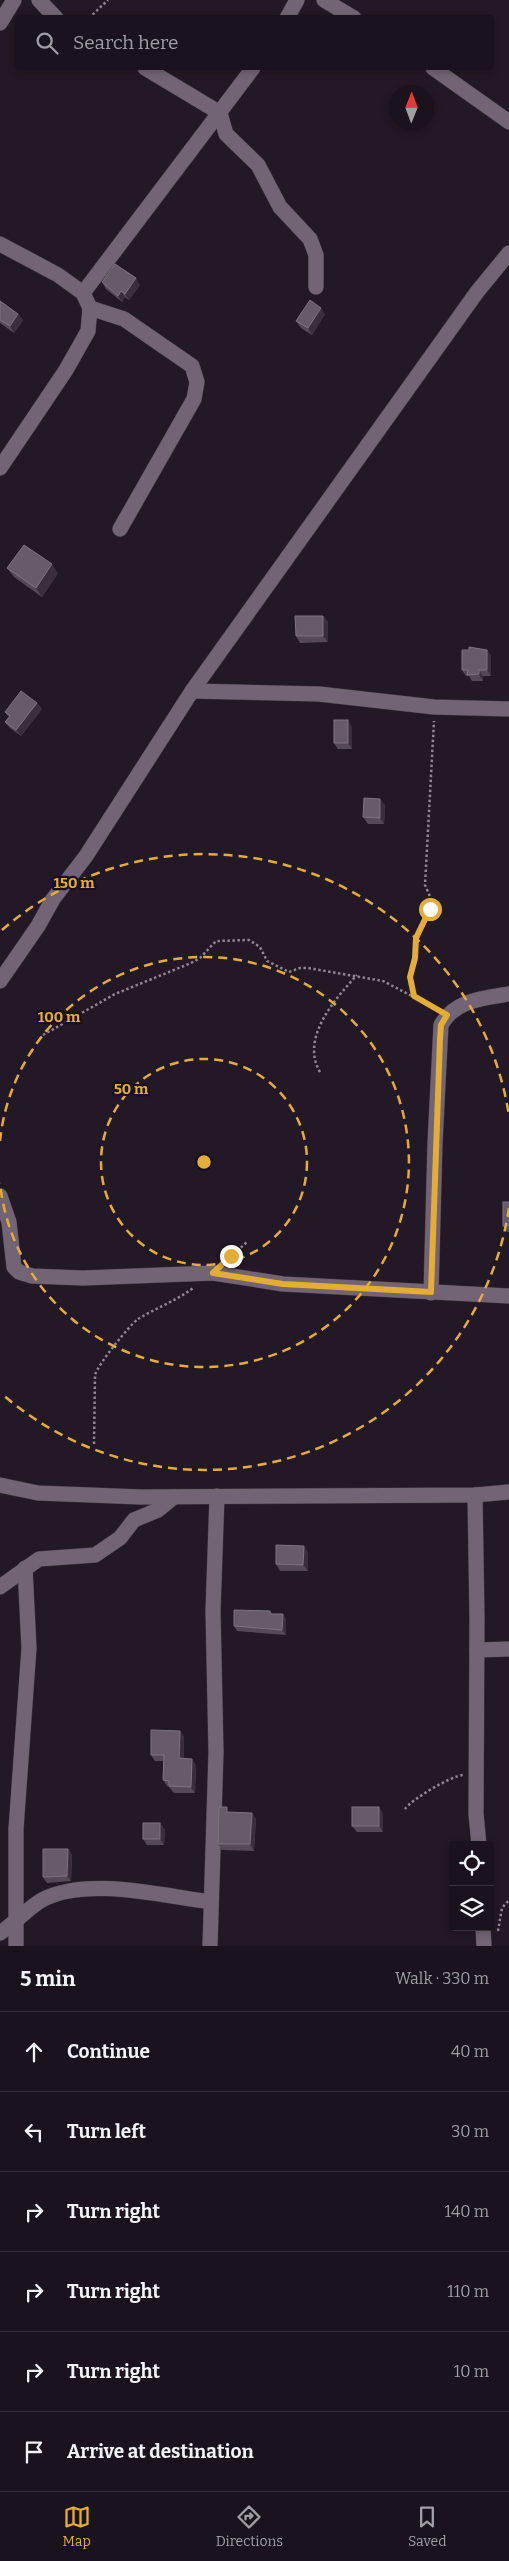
<!DOCTYPE html>
<html lang="en">
<head>
<meta charset="utf-8">
<style>
	:root { --surface:#1a121c; --page:#231b25; --text:#f1f3f6; --muted:#9f9ea3; --line:#38323b; --accent:#e4ad35 }
	body { margin:0; font-family:Bitter,serif; background:var(--page); color:var(--text) }
	.controls { position:absolute; right:15px; bottom:15px; display:grid; overflow:hidden; border-radius:5px; box-shadow:0 2px 8px #0003 }
	.controls button { width:45px; height:45px; display:grid; place-items:center; padding:0; border:0; border-bottom:1px solid var(--line); background:var(--surface); color:var(--text); font:25px sans-serif }
	.compass { position:absolute; left:389px; top:85px; width:45px; height:45px; border-radius:50%; background:var(--surface); box-shadow:0 2px 8px #0003; rotate:1deg }
	.stop { position:absolute; width:15px; height:15px; margin:-11px; border:4px solid #e4ad35; border-radius:50%; background:#fff }
	.stop.end { background:#e4ad35; border-color:#fff; box-shadow:0 1px 5px #0008 }
	.list { margin:0; padding:0; list-style:none }
	h2 { display:flex; justify-content:space-between; align-items:center; height:65px; margin:0; padding:0 20px; font-size:21px }
	h2 small { font-size:16px; font-weight:400; color:var(--muted) }
	.list li { display:grid; grid-template-columns:32px 1fr auto; gap:15px; align-items:center; box-sizing:border-box; height:80px; padding:0 20px; border-top:1px solid var(--line) }
	.list b { display:block; font-size:19px; white-space:nowrap }
	.list em { font-size:16px; font-style:normal; color:var(--muted) }
	.icon { flex:none; width:28px; height:28px; fill:none; stroke:currentColor; stroke-width:2; stroke-linecap:round; stroke-linejoin:round }
	.map { position:relative; flex:none; width:509px; height:1946px; overflow:hidden }
	.search { position:absolute; background:var(--surface); box-shadow:0 2px 8px #0003; left:15px; right:15px; top:15px; height:55px; display:flex; align-items:center; gap:12px; box-sizing:border-box; padding:0 18px; border-radius:5px; color:var(--muted); font-size:19px }
	.sheet { height:545px; background:var(--surface) }
	nav { display:flex; justify-content:space-around; align-items:center; box-sizing:border-box; height:70px; border-top:1px solid var(--line); background:var(--surface); font-size:14px; color:var(--muted) }
	nav a { display:grid; justify-items:center; gap:2px }
	nav .on { color:var(--accent) }
	.map>svg:first-child { display:block }
	.lines { fill:none; stroke-linecap:round; stroke-linejoin:round }
	.street-casing { stroke:#3c343d; stroke-width:16 }
	.path { stroke:#908691; stroke-width:2.5; stroke-dasharray:2.5 2.5; stroke-linecap:butt }
	.street { stroke:#726474; stroke-width:15 }
	.wall { fill:#554957 }
	.shaded-wall { fill:#3a2e3c }
	.building { fill:#675b69; stroke:#7e7380 }
	.route { stroke:#e4ad35; stroke-width:6 }
	.ring { fill:none; stroke:#e4ad35; stroke-width:2.5; stroke-dasharray:9 6 }
	.centre { fill:#e4ad35; stroke:#1a0f1c; stroke-width:2.5 }
	.ring-label { font-size:15px; text-anchor:middle; font-weight:bold; fill:#e4ad35; stroke:#1a0f1c; stroke-width:4.5; stroke-linejoin:round; paint-order:stroke }
</style>
</head>
<body>
<div class="map">
<svg width="509" height="1946" viewBox="0 0 509 1946">
	<rect width="100%" height="100%" fill="#231825"/>
	<g class="lines">
		<g class="street-casing">
			<g id="street">
				<path d="M39,0L56,18"/>
				<path d="M324,0L354,18"/>
				<path d="M287,18L297,0"/>
				<path d="M0,23L14,0"/>
				<path d="M145,68L220,113L226,134L258,165L280,207L310,239L316,255V287"/>
				<path d="M433,68L509,122"/>
				<path d="M0,244L58,275L83,293L90,308L88,331L66,370L0,468"/>
				<path d="M83,293L253,68"/>
				<path d="M90,308L124,319L192,366L197,382L194,399L120,529"/>
				<path d="M192,691L319,694L434,707L509,709"/>
				<path d="M0,981L38,926L53,899L86,856L192,691L477,292L509,253"/>
				<path d="M0,1196L9,1222L14,1267L19,1272L32,1276L83,1278L213,1273L283,1284L509,1296"/>
				<path d="M431,1293L435,1143L441,1025C455,1000 483,998 509,994"/>
				<path d="M0,1485L38,1493L141,1497L475,1495L509,1492"/>
				<path d="M475,1495L477,1619L476,1814L479,1845"/>
				<path d="M0,1587L39,1559L95,1555L120,1538L134,1520L158,1510L174,1497"/>
				<path d="M477,1650L509,1649"/>
				<path d="M483,1927L484,1946"/>
				<path d="M0,1933C15,1923 28,1908 42,1900C86,1876 162,1896 211,1902"/>
				<path d="M16,1946V1829L29,1648L25,1568"/>
				<path d="M210,1946L216,1752L213,1611L217,1496"/>
			</g>
		</g>
		<g class="path">
			<path d="M89,18L108,0"/>
			<path d="M414,996L410,977L415,958L416,938L431,909V899L425,885L434,721"/>
			<path d="M43,1035L115,994L191,963L200,958L216,941L249,940L260,947L267,961L289,972L300,968H308L383,981L437,1009"/>
			<path d="M320,1072C300,1038 335,999 357,975"/>
			<path d="M226,1261L247,1242"/>
			<path d="M94,1444L95,1375C98,1364 129,1326 138,1319C156,1308 176,1301 193,1288"/>
			<path d="M405,1809C412,1799 451,1776 463,1775"/>
			<path d="M498,1931L502,1908L509,1900"/>
		</g>
		<use href="#street" class="street"/>
	</g>
	<g class="wall">
		<path d="M102,282L140,285L129,300L125,297L122,302L106,289Z"/>
		<path d="M0,301L18,314L23,320L14,333L0,323Z"/>
		<path d="M325,314L312,335L301,328L296,321Z"/>
		<path d="M7,568L58,573L42,597L14,577Z"/>
		<path d="M323,616L328,622V642L300,643L296,636Z"/>
		<path d="M487,650L491,656V676H483V681H472L469,676H466L462,670Z"/>
		<path d="M37,703L42,709L21,736L10,728L5,722L9,717L5,712Z"/>
		<path d="M352,727V749H338L334,743Z"/>
		<path d="M385,805L384,824H368L363,817Z"/>
		<path d="M509,1202V1232H507L503,1226Z"/>
		<path d="M308,1552V1571H280L276,1564Z"/>
		<path d="M270,1611L272,1614L286,1619V1635L237,1631L234,1626Z"/>
		<path d="M180,1731L184,1737V1758L196,1765L195,1793H174L169,1787L167,1786L163,1780V1761H155L151,1755Z"/>
		<path d="M379,1807L383,1814V1832H357L352,1826Z"/>
		<path d="M231,1812L252,1813L256,1819L254,1851L222,1850L218,1844Z"/>
		<path d="M160,1823L165,1830L164,1845H147L143,1839Z"/>
		<path d="M68,1849L72,1855L71,1881L47,1883L43,1877Z"/>
	</g>
	<g class="shaded-wall">
		<path d="M136,278L140,285L129,300L125,294Z"/>
		<path d="M121,291L125,297L122,302L118,296Z"/>
		<path d="M321,308L325,314L312,335L308,328Z"/>
		<path d="M18,314L23,320L14,333L10,326Z"/>
		<path d="M52,564L58,573L42,597L36,588Z"/>
		<path d="M323,616L328,622V642L323,636Z"/>
		<path d="M487,650L491,656V676L487,670Z"/>
		<path d="M479,670L483,676V681L479,674Z"/>
		<path d="M37,703L42,709L21,736L16,730Z"/>
		<path d="M348,720L352,727V749L348,743Z"/>
		<path d="M380,799L385,805L384,824L380,818Z"/>
		<path d="M304,1546L308,1552V1571L303,1565Z"/>
		<path d="M283,1614L286,1619V1635L282,1630Z"/>
		<path d="M180,1731L184,1737V1765L179,1758Z"/>
		<path d="M192,1759L196,1765L195,1793L191,1787Z"/>
		<path d="M379,1807L383,1814V1832L379,1826Z"/>
		<path d="M252,1813L256,1819L254,1851L250,1844Z"/>
		<path d="M160,1823L165,1830L164,1845L160,1839Z"/>
		<path d="M68,1849L72,1855L71,1881L67,1876Z"/>
	</g>
	<g class="building">
		<path d="M115,264L136,278L125,294L121,291L118,296L102,282Z"/>
		<path d="M310,300L321,308L308,328L296,321Z"/>
		<path d="M0,301L18,314L10,326L0,320Z"/>
		<path d="M24,545L52,564L36,588L7,568Z"/>
		<path d="M295,616H323V636H296Z"/>
		<path d="M469,647L487,650V670H479V674L467,675L468,670H462V650H469Z"/>
		<path d="M21,691L37,703L16,730L5,722L10,716L5,712Z"/>
		<rect x="334" y="720" width="14" height="23"/>
		<path d="M364,798L380,799V818L363,817Z"/>
		<rect x="503" y="1202" width="6" height="24"/>
		<path d="M276,1545L304,1546L303,1565L276,1564Z"/>
		<path d="M234,1610L270,1611V1614H283L282,1630L234,1626Z"/>
		<path d="M151,1730L180,1731L179,1758L192,1759L191,1787L169,1786V1781L163,1780L164,1755H151Z"/>
		<path d="M219,1807H227V1812L252,1813L250,1844H218Z"/>
		<rect x="352" y="1807" width="27" height="19"/>
		<rect x="143" y="1823" width="17" height="16"/>
		<path d="M43,1849H68L67,1876L43,1877Z"/>
	</g>
	<g class="lines">
		<path class="route" d="M231,1256L213,1273L283,1284L431,1292L440,1039L441,1025L447,1015L414,996L410,977L415,958L416,938L430,909"/>
	</g>
	<g class="ring">
		<circle cx="204" cy="1162" r="103"/>
		<path d="M0 1141A205 205 0 1 1 0 1183"/>
		<path d="M509 1208A308 308 0 0 1 2 1394M2 930A308 308 0 0 1 509 1116"/>
	</g>
	<circle cx="204" cy="1162" r="8" class="centre"/>
	<g class="ring-label">
		<text x="74" y="888">150 m</text>
		<text x="59" y="1022">100 m</text>
		<text x="131" y="1094">50 m</text>
	</g>
</svg>
<div class="controls">
<button><svg class="icon" aria-label="locate" viewBox="0 0 24 24"><circle cx="12" cy="12" r="6"/><path d="M12 2v4M12 18v4M2 12h4M18 12h4"/></svg></button>
<button><svg class="icon" aria-label="layers" viewBox="0 0 24 24"><path d="M12 4l9 5-9 5-9-5zM3 14l9 5 9-5"/></svg></button>
</div>
<svg class="compass" viewBox="-18 -18 36 36"><path d="M0-13l5 13h-10z" fill="#e53935"/><path d="M0 13l5-13h-10z" fill="#9f9ea3"/></svg>
<div class="stop" style="left:430px;top:909px"></div>
<div class="stop end" style="left:231px;top:1256px"></div>
<div class="search"><svg class="icon" aria-label="search" viewBox="0 0 24 24"><circle cx="10" cy="10" r="6"/><path d="M15 15l6 6"/></svg>Search here</div>
</div>
<section class="sheet">
<h2>5 min<small>Walk · 330 m</small></h2>
<ul class="list">
<li><svg class="icon" aria-label="ahead" viewBox="0 0 24 24"><path d="M12 20V5M6 11l6-6 6 6"/></svg><div><b>Continue</b></div><em>40 m</em></li>
<li><svg class="icon" aria-label="left" viewBox="0 0 24 24"><path d="M17 20v-9H6M10 6l-5 5 5 5"/></svg><div><b>Turn left</b></div><em>30 m</em></li>
<li><svg class="icon" aria-label="right" viewBox="0 0 24 24"><path d="M7 20v-9h11M14 6l5 5-5 5"/></svg><div><b>Turn right</b></div><em>140 m</em></li>
<li><svg class="icon" aria-label="right" viewBox="0 0 24 24"><path d="M7 20v-9h11M14 6l5 5-5 5"/></svg><div><b>Turn right</b></div><em>110 m</em></li>
<li><svg class="icon" aria-label="right" viewBox="0 0 24 24"><path d="M7 20v-9h11M14 6l5 5-5 5"/></svg><div><b>Turn right</b></div><em>10 m</em></li>
<li><svg class="icon" aria-label="arrive" viewBox="0 0 24 24"><path d="M6 21V4h12l-3 4 3 4H6"/></svg><div><b>Arrive at destination</b></div></li>
</ul>
</section>
<nav>
<a class="on"><svg class="icon" aria-label="map" viewBox="0 0 24 24"><path d="M3 6l6-2 6 2 6-2v14l-6 2-6-2-6 2zM9 4v14M15 6v14"/></svg>Map</a>
<a><svg class="icon" aria-label="directions" viewBox="0 0 24 24"><path d="M12 3l9 9-9 9-9-9zM9 14v-3h6M13 9l2 2-2 2"/></svg>Directions</a>
<a><svg class="icon" aria-label="saved" viewBox="0 0 24 24"><path d="M7 4h10v16l-5-4-5 4z"/></svg>Saved</a>
</nav>
</body>
</html>
